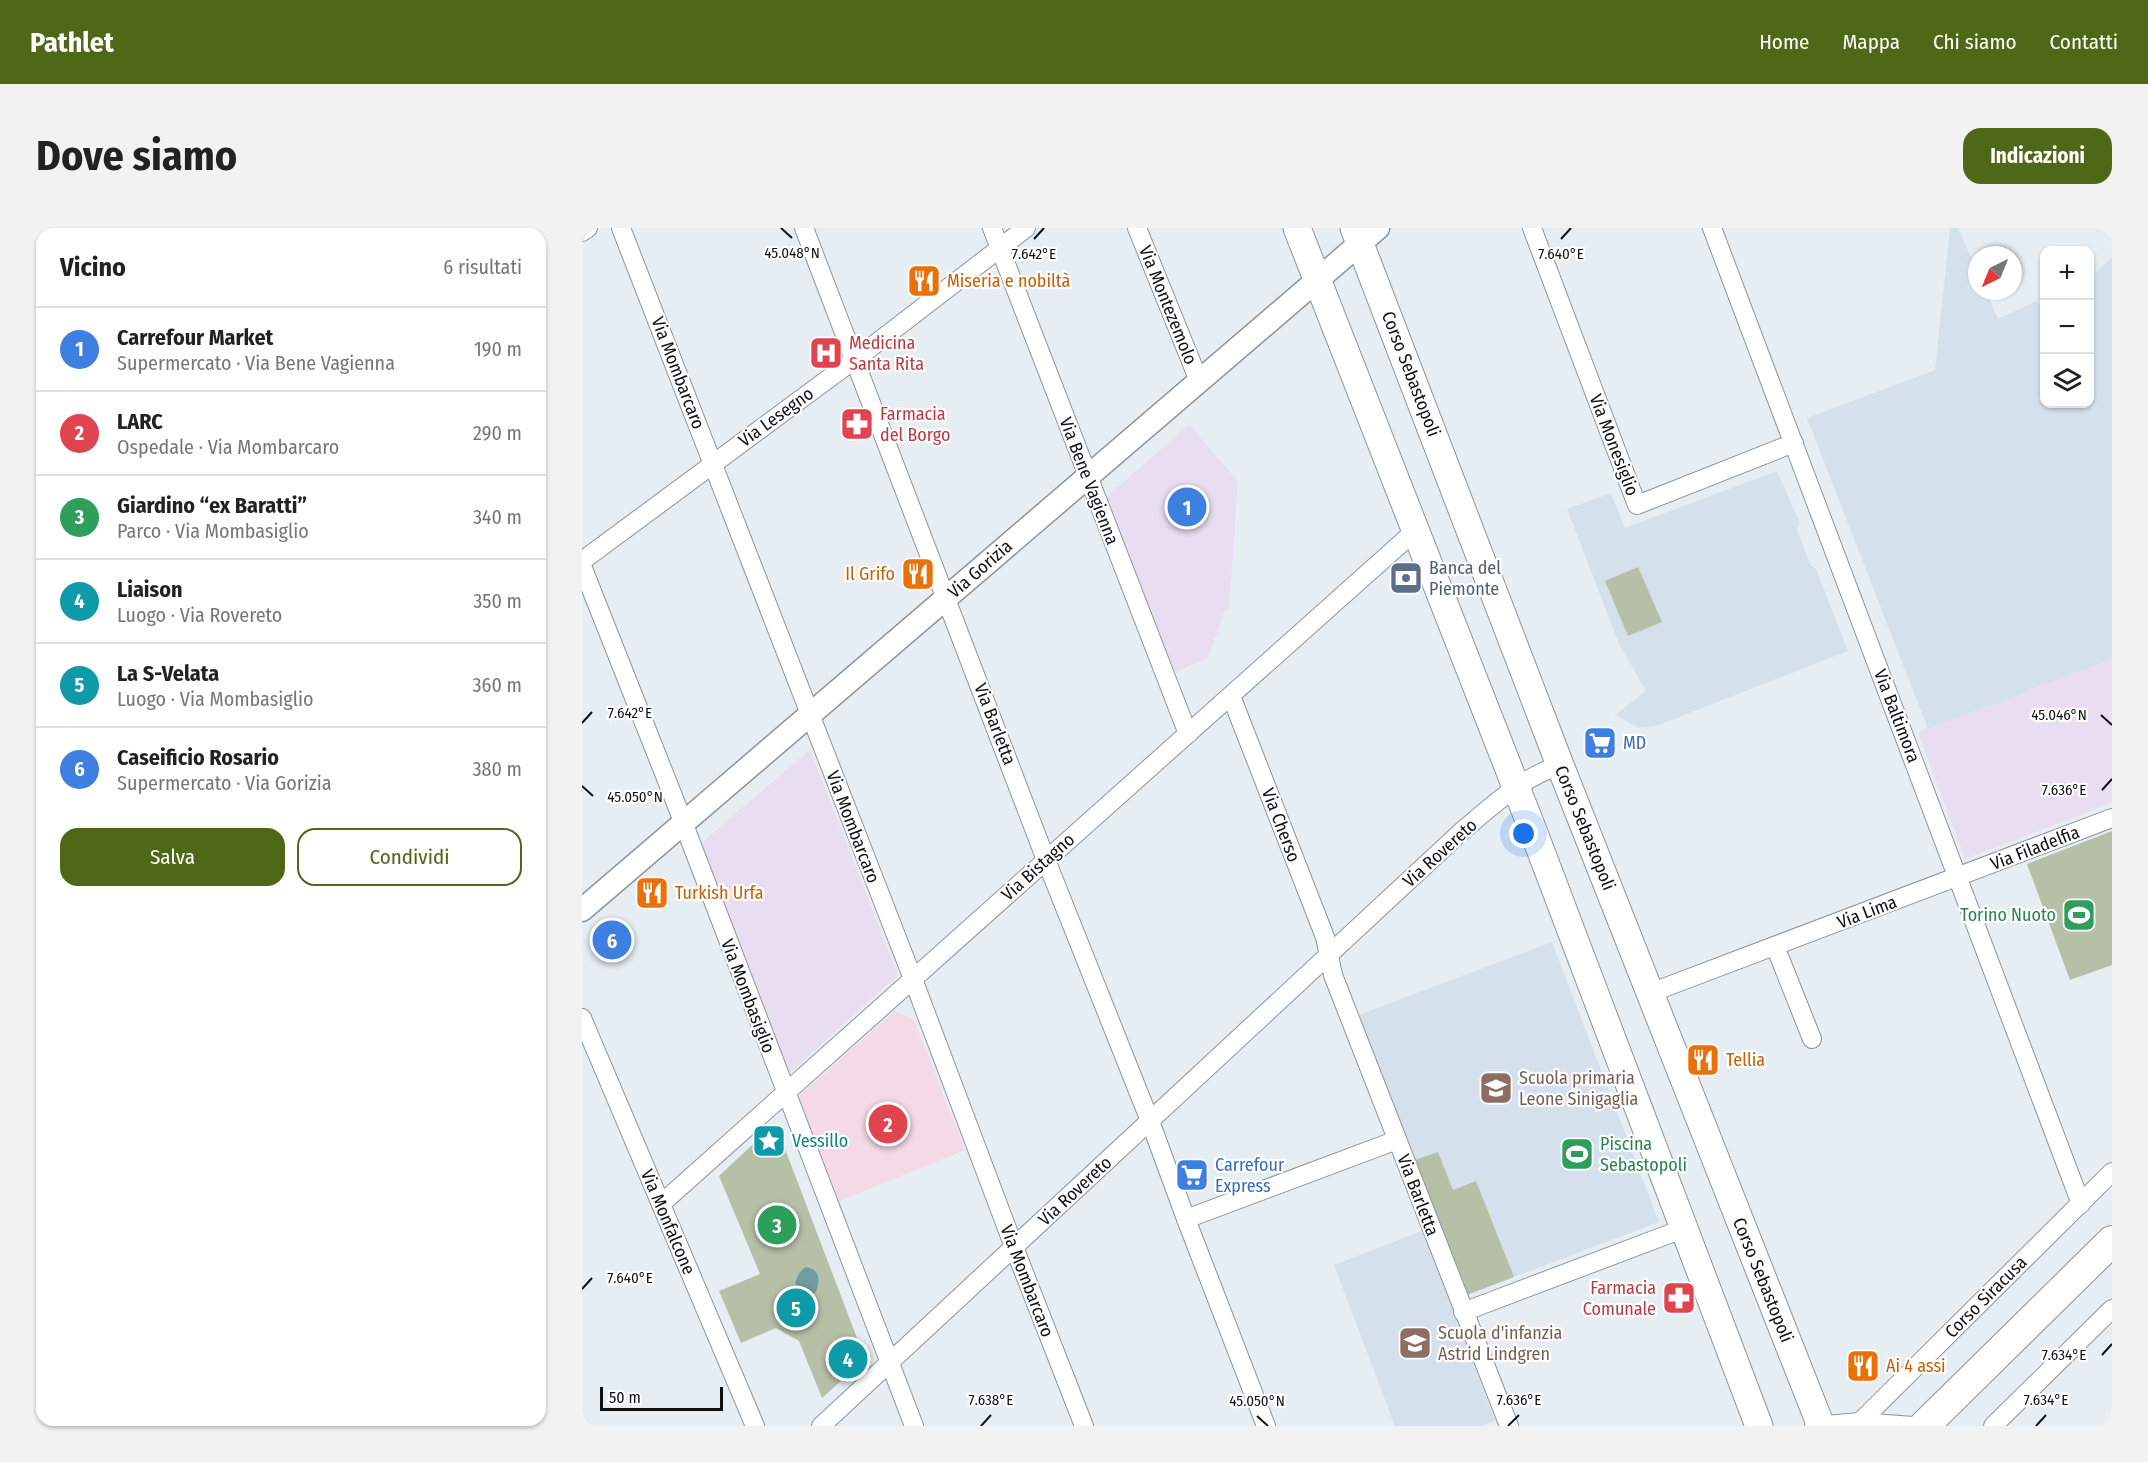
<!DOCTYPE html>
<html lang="it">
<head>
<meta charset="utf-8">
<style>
	:root { --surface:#fff; --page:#f2f2f2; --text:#222; --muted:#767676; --line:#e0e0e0; --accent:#4e6818 }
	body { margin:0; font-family:"Fira Sans Condensed",sans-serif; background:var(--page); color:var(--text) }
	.controls { position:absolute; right:18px; top:18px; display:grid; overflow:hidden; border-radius:12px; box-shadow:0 2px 4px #0004 }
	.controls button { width:54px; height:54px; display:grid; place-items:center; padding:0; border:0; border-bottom:2px solid var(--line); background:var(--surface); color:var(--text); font:30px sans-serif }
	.compass { position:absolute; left:1386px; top:18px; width:54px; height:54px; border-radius:50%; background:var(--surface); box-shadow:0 2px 4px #0004; rotate:223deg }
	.scale { position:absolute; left:18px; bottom:15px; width:123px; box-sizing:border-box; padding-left:6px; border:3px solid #0f1113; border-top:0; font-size:16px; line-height:21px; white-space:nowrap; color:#0f1113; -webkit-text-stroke:4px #fff; paint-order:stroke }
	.you { position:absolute; left:942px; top:606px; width:21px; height:21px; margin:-15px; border:4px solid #fff; border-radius:50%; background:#1a73e8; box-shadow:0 0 0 9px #1a73e833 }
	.badge { display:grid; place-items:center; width:39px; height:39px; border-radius:50%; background:var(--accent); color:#fff; font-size:20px; font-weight:700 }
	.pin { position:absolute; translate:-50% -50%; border:3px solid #fff; box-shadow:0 2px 6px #0006 }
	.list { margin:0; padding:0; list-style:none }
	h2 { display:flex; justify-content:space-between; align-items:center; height:78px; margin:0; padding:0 24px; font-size:26px }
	h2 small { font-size:20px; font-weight:400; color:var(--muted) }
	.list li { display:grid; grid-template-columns:39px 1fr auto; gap:18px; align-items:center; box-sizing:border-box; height:84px; padding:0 24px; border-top:2px solid var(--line) }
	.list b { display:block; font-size:22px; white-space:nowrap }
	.list p { margin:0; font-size:20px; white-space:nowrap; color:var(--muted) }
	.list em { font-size:20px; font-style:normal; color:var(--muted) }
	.actions { display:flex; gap:12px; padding:18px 24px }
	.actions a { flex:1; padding:14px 0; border:2px solid var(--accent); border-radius:18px; text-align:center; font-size:21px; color:var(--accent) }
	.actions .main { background:var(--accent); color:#fff }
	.icon { flex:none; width:33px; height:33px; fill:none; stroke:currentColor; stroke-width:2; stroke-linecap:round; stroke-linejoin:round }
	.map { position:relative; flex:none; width:1530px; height:1198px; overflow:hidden; border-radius:18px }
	header { display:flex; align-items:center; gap:36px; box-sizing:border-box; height:84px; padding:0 30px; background:var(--accent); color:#fff }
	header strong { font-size:28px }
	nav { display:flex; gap:33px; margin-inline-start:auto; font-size:21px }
	.intro { display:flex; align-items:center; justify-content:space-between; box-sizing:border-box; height:144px; padding:0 36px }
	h1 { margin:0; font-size:42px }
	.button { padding:15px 27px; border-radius:18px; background:var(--accent); color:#fff; font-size:21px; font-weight:700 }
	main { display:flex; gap:36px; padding:0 36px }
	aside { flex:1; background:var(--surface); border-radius:18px; box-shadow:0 2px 4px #0004 }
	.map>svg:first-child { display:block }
	.commercial { fill:#e9ddf1 }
	.built { fill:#d4e1ed }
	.medical { fill:#f3dae4 }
	.green { fill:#b6c0a6 }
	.water { fill:#729ca2 }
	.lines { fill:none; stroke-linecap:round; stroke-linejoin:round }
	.minor-casing { stroke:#8d949a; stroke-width:20 }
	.tertiary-casing { stroke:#8d949a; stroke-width:25 }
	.secondary-casing { stroke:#8d949a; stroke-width:29 }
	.primary-casing { stroke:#8d949a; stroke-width:32 }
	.minor { stroke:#fff; stroke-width:18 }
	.tertiary { stroke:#fff; stroke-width:22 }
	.secondary { stroke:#fff; stroke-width:27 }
	.primary { stroke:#fff; stroke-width:30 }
	.ticks { fill:none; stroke:#0f1113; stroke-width:2 }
	.labels { text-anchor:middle; stroke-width:4.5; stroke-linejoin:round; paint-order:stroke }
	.food-label { font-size:18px; fill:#c56008; stroke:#fff; text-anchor:start }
	.street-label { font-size:18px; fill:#0f1113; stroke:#fff }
	.health-label { font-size:18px; fill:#be3a42; stroke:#fff; text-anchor:start }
	.service-label { font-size:18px; fill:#4e5e75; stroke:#fff; text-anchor:start }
	.shop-label { font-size:18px; fill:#366cbe; stroke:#fff; text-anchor:start }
	.leisure-label { font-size:18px; fill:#27864d; stroke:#fff; text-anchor:end }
	.education-label { font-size:18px; fill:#785e54; stroke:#fff; text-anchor:start }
	.culture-label { font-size:18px; fill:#0d838f; stroke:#fff; text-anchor:start }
	.ticks-label { font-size:15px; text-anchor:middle; fill:#0f1113; stroke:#fff; stroke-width:4.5; stroke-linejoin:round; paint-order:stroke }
</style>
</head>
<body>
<header>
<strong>Pathlet</strong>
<nav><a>Home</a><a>Mappa</a><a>Chi siamo</a><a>Contatti</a></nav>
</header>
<div class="intro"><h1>Dove siamo</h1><a class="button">Indicazioni</a></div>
<main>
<aside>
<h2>Vicino<small>6 risultati</small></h2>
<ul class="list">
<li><span class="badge" style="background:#3f7fe0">1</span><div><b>Carrefour Market</b><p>Supermercato · Via Bene Vagienna</p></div><em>190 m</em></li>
<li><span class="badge" style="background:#e0444e">2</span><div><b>LARC</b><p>Ospedale · Via Mombarcaro</p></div><em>290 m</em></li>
<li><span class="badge" style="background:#2e9e5b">3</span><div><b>Giardino “ex Baratti”</b><p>Parco · Via Mombasiglio</p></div><em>340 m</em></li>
<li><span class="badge" style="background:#0f9aa8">4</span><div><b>Liaison</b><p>Luogo · Via Rovereto</p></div><em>350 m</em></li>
<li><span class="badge" style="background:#0f9aa8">5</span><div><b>La S-Velata</b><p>Luogo · Via Mombasiglio</p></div><em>360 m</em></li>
<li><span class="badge" style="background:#3f7fe0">6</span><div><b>Caseificio Rosario</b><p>Supermercato · Via Gorizia</p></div><em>380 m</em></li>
</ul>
<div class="actions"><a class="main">Salva</a><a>Condividi</a></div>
</aside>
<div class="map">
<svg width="1530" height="1198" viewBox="0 0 1530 1198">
	<rect width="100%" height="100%" fill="#e6edf3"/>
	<g class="commercial">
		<path d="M607,197L656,253L647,381H643L626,430L593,444L524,269Z"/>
		<path d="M1530,431V575L1383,631L1336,504Z"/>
		<path d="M228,522L316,747L207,845L118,616Z"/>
	</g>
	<g class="built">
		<path d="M1368,0H1376L1395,43V63H1404L1416,91L1454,73L1462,80V176H1508V50L1530,29V431L1346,501L1225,190L1353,142Z"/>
		<path d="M1195,243L1218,295L1215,302L1229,338L1234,341L1266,423L1074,498L1057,500L1033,487L1064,463L1037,416L985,281L1029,265L1043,300Z"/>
		<path d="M970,714L1077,994L882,1068L774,788Z"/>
		<path d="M842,1002L913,1193L899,1198H813L752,1037Z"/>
	</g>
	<path class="medical" d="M313,783L332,792L383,922L257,973L217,868Z"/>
	<g class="green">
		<path d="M1056,339L1080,394L1046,408L1023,353Z"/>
		<path d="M1530,603V737L1488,752L1445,636Z"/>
		<path d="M188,900H195L283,1131L240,1170L217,1113L194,1100L159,1115L137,1063L178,1046L137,948Z"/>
		<path d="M856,924L871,962L894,953L932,1049L882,1068L830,933Z"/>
	</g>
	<path class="water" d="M224,1039C240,1041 239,1059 230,1069L222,1071C209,1063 212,1047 224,1039Z"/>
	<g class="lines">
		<g class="minor-casing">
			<g id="minor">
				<path d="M39,0L331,751L432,1019L502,1198"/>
				<path d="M222,0L464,632L568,893L604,991L684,1198"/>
				<path d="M410,0L606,506"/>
				<path d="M555,0L617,153"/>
				<path d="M950,0L1055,277L1212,215"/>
				<path d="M1130,0L1499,976"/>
				<path d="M0,4L6,0"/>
				<path d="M0,333L288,120L444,0"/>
				<path d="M0,338L93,573L332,1198"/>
				<path d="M649,468L743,709L751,747L927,1198"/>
				<path d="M1193,718L1230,811"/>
				<path d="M1068,765L1530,590"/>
				<path d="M0,790L173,1198"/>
				<path d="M79,976L834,302"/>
				<path d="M604,991L815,912"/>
				<path d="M881,1084L1103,1000"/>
				<path d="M1278,1194L1530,944"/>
				<path d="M239,1198L879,604C910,578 939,550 978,537"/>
				<path d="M1232,1198L1278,1194L1331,1198"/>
				<path d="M1411,1198L1530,1081"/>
			</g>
		</g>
		<g class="tertiary-casing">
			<path id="tertiary" d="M0,682L796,0"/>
		</g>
		<g class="secondary-casing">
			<g id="secondary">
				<path d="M715,0L952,605L1177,1198"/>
				<path d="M772,0L978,537L1239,1198"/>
			</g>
		</g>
		<g class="primary-casing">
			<path id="primary" d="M1342,1198L1530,1013"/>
		</g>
		<use href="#minor" class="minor"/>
		<use href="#tertiary" class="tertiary"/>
		<use href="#secondary" class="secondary"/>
		<use href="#primary" class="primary"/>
	</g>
	<path class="ticks" d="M199,0L210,10M452,11L462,0M979,11L989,0M1519,487L1530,497M0,495L10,484M0,558L11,568M1520,562L1530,551M0,1061L10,1050M1520,1127L1530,1116M675,1188L686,1198M399,1198L409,1187M926,1198L937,1187M1454,1198L1464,1187"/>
	<defs>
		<g id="restaurant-square" transform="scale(1.725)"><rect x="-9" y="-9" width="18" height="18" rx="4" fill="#e8710a" stroke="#fff"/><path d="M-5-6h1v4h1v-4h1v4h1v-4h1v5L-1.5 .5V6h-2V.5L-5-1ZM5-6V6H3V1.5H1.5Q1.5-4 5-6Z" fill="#fff"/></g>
		<g id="hospital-square" transform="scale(1.725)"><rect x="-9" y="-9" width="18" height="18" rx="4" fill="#e0444e" stroke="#fff"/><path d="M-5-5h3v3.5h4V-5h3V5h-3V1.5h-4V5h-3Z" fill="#fff"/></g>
		<g id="pharmacy-square" transform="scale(1.725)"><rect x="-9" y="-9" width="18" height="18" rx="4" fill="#e0444e" stroke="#fff"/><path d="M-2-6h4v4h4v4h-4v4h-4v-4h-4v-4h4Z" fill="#fff"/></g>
		<g id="bank-square" transform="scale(1.725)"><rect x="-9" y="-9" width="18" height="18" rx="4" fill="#5c6f8a" stroke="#fff"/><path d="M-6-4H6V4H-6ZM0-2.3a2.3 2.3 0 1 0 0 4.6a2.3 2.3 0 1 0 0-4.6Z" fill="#fff"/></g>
		<g id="supermarket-square" transform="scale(1.725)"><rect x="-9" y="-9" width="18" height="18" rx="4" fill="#3f7fe0" stroke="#fff"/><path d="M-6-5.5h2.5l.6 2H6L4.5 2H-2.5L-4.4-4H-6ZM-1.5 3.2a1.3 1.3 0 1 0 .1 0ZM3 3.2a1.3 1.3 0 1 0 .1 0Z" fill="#fff"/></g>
		<g id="stadium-square" transform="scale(1.725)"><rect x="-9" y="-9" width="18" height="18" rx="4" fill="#2e9e5b" stroke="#fff"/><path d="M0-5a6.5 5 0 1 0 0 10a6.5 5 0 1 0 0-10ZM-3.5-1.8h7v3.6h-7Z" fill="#fff"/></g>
		<g id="school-square" transform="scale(1.725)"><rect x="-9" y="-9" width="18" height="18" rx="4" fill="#8d6e63" stroke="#fff"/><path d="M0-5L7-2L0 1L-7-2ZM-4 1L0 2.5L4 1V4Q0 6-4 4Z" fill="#fff"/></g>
		<g id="sight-square" transform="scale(1.725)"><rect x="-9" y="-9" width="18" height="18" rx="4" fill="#0f9aa8" stroke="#fff"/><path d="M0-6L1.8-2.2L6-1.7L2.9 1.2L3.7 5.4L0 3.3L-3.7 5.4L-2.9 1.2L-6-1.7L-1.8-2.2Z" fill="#fff"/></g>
	</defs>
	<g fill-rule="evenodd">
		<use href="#restaurant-square" x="342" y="53"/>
		<use href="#hospital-square" x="244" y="125"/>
		<use href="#pharmacy-square" x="275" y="196"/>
		<use href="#restaurant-square" x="336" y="346"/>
		<use href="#bank-square" x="824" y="350"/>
		<use href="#supermarket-square" x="1018" y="515"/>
		<use href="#restaurant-square" x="70" y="665"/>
		<use href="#stadium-square" x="1497" y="687"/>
		<use href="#restaurant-square" x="1121" y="832"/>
		<use href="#school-square" x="914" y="860"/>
		<use href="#sight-square" x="187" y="913"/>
		<use href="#stadium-square" x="995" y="926"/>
		<use href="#supermarket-square" x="610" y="947"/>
		<use href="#pharmacy-square" x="1097" y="1070"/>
		<use href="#school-square" x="833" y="1115"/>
		<use href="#restaurant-square" x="1281" y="1138"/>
	</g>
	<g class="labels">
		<g class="food-label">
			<text x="365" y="59">Miseria e nobiltà</text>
			<text x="313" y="352" text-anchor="end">Il Grifo</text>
			<text x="93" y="671">Turkish Urfa</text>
			<text x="1144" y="838">Tellia</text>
			<text x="1304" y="1144">Ai 4 assi</text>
		</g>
		<g class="street-label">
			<text transform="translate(586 77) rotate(68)" y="6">Via Montezemolo</text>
			<text transform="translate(96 145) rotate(69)" y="6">Via Mombarcaro</text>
			<text transform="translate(829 146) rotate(69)" y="6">Corso Sebastopoli</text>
			<text transform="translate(194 189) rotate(-36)" y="6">Via Lesegno</text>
			<text transform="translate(1032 217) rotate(69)" y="6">Via Monesiglio</text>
			<text transform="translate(507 253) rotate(69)" y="6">Via Bene Vagienna</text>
			<text transform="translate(398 341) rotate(-41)" y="6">Via Gorizia</text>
			<text transform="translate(1315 488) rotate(69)" y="6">Via Baltimora</text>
			<text transform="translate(413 496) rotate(69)" y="6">Via Barletta</text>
			<text transform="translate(699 597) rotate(69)" y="6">Via Cherso</text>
			<text transform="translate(271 599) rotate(69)" y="6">Via Mombarcaro</text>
			<text transform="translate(1003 600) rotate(68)" y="6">Corso Sebastopoli</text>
			<text transform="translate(1453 620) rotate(-21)" y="6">Via Filadelfia</text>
			<text transform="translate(858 625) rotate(-42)" y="6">Via Rovereto</text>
			<text transform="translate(456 639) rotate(-42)" y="6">Via Bistagno</text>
			<text transform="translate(1285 684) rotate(-21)" y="6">Via Lima</text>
			<text transform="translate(166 768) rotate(69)" y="6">Via Mombasiglio</text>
			<text transform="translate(493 963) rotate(-43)" y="6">Via Rovereto</text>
			<text transform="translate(836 967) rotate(69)" y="6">Via Barletta</text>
			<text transform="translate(86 994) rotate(67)" y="6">Via Monfalcone</text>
			<text transform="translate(1181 1052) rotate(68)" y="6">Corso Sebastopoli</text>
			<text transform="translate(445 1053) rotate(69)" y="6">Via Mombarcaro</text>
			<text transform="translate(1404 1069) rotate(-45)" y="6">Corso Siracusa</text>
		</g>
		<g class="health-label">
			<text x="267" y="121">Medicina<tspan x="267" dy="21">Santa Rita</tspan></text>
			<text x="298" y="192">Farmacia<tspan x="298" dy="21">del Borgo</tspan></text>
			<text x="1074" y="1066" text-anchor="end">Farmacia<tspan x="1074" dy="21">Comunale</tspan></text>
		</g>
		<g class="service-label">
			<text x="847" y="346">Banca del<tspan x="847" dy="21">Piemonte</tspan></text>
		</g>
		<g class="shop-label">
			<text x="1041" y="521">MD</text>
			<text x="633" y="943">Carrefour<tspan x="633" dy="21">Express</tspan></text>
		</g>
		<g class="leisure-label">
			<text x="1474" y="693">Torino Nuoto</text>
			<text x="1018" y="922" text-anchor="start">Piscina<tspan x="1018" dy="21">Sebastopoli</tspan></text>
		</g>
		<g class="education-label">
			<text x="937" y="856">Scuola primaria<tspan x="937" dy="21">Leone Sinigaglia</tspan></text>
			<text x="856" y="1111">Scuola d'infanzia<tspan x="856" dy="21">Astrid Lindgren</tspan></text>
		</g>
		<g class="culture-label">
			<text x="210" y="919">Vessillo</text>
		</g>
	</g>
	<g class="ticks-label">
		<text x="210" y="30">45.048°N</text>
		<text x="452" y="31">7.642°E</text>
		<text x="979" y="31">7.640°E</text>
		<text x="48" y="490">7.642°E</text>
		<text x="1477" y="492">45.046°N</text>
		<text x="1482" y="567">7.636°E</text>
		<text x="53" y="574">45.050°N</text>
		<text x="48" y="1055">7.640°E</text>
		<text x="1482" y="1132">7.634°E</text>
		<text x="409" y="1177">7.638°E</text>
		<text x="937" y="1177">7.636°E</text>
		<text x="1464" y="1177">7.634°E</text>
		<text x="675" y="1178">45.050°N</text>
	</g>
</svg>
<div class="controls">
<button>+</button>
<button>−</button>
<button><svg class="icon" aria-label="layers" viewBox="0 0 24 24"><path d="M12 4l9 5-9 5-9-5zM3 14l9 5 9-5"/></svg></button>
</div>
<svg class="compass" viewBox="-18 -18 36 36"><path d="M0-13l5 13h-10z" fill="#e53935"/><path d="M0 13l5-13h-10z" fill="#767676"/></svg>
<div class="scale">50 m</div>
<div class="you"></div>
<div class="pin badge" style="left:605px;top:279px;background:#3f7fe0">1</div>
<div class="pin badge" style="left:306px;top:896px;background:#e0444e">2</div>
<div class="pin badge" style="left:195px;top:997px;background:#2e9e5b">3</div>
<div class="pin badge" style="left:266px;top:1131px;background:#0f9aa8">4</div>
<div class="pin badge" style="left:214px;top:1080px;background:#0f9aa8">5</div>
<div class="pin badge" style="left:30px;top:712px;background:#3f7fe0">6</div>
</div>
</main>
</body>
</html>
